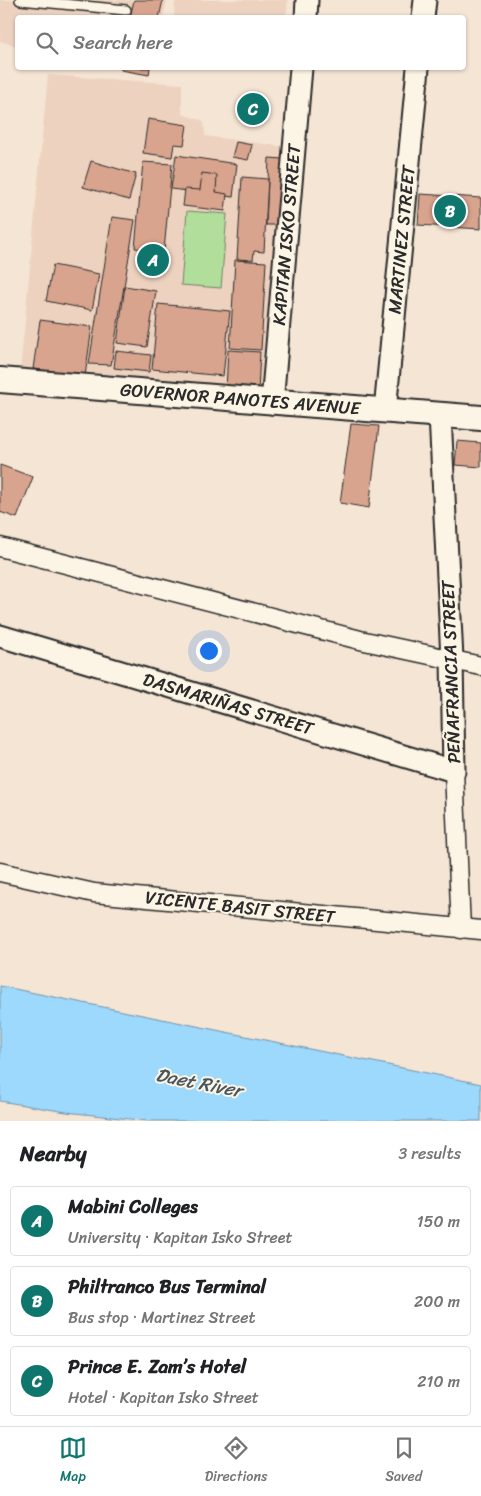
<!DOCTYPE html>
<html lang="en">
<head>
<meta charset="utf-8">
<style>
	:root { --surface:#fff; --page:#f2f2f2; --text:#202124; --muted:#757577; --line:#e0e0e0; --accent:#0f766e }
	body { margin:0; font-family:Sriracha,sans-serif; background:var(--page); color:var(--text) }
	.you { position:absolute; left:208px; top:650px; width:18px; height:18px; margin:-12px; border:4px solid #fff; border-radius:50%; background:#1a73e8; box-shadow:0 0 0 8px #1a73e833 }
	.badge { display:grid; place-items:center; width:32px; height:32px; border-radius:50%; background:var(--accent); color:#fff; font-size:16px; font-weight:700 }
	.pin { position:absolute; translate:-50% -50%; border:2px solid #fff; box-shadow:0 1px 5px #0006 }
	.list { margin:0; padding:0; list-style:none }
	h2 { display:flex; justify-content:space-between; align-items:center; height:65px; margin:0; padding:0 20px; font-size:21px }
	h2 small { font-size:16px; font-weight:400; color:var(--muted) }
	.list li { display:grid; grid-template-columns:32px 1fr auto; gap:15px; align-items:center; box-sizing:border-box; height:70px; margin:0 10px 10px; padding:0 10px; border:1px solid var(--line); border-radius:5px }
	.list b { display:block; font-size:19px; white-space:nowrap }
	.list p { margin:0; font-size:16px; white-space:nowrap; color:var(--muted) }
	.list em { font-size:16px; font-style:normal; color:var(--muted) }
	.icon { flex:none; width:28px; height:28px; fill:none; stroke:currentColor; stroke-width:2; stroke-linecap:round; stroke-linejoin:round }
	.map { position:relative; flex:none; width:481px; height:1121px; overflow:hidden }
	.search { position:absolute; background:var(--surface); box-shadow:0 1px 4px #0004; left:15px; right:15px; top:15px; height:55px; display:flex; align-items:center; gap:12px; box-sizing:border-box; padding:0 18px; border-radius:5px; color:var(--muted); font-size:19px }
	.sheet { height:305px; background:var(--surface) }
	nav { display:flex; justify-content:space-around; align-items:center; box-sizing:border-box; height:70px; border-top:1px solid var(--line); background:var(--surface); font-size:14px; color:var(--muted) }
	nav a { display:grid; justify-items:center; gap:2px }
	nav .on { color:var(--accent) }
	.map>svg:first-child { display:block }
	.built { fill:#edd2bf }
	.green { fill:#b2de9c; stroke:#6e8464 }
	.water { fill:#9dd8fd; stroke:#6f93a9 }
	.building { fill:#d9a48e; stroke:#2b2b2b }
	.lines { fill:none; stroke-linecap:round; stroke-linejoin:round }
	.service-casing { stroke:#2b2b2b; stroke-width:12 }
	.minor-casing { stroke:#2b2b2b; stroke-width:21 }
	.tertiary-casing { stroke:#2b2b2b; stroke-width:25 }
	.secondary-casing { stroke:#2b2b2b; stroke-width:28 }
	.service { stroke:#fcf5e5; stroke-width:9 }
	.minor { stroke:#fcf5e5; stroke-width:18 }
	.tertiary { stroke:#fcf5e5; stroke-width:21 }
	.secondary { stroke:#fcf5e5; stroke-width:24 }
	.labels { text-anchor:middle; stroke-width:4; stroke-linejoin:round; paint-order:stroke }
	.street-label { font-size:18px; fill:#2b2b2b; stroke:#fcf5e5 }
	.water-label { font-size:19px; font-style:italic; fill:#485660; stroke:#fcf5e5 }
</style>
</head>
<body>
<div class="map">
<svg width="481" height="1121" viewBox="0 0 481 1121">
	<rect width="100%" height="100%" fill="#f5e5d4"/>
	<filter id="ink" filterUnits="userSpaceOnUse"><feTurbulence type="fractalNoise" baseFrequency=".02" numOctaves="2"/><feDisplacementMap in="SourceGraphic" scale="10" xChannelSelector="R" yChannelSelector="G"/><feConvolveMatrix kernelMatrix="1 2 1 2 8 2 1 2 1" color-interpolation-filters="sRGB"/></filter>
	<g filter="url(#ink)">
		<g class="built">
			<path d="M0,0H167L163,17L18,18L17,46L0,41Z"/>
			<path d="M175,0H288L286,17H174Z"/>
			<path d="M48,75L182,84V114L204,121L205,136L286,147L263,395L20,373Z"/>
		</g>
		<path class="green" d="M187,211L227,214L221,288L181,285Z"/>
		<path class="water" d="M0,986L481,1084V1121H148L66,1112L0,1101Z"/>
		<g class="building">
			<path d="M134,0H163L159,18H130Z"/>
			<path d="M121,68H150L149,75L121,70Z"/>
			<path d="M148,119L187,125L184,145L174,144L172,157L143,153Z"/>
			<path d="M236,142L252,145L248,160L232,157Z"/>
			<path d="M176,155L237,164L233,197L171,189Z"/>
			<path d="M269,158L283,159L278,225H266Z"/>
			<path d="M91,161L136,174L129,200L83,187Z"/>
			<path d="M143,162L172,164L164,251L135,248Z"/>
			<path d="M202,173L217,175L216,192L227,194L225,211L183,206L185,189L200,190Z"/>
			<path d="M242,177L268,179L264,252L254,251L253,260L237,259Z"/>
			<path d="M420,194L481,198V229L418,225Z"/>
			<path d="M112,217L135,220L111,365L89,364Z"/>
			<path d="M235,260L266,262L261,350L230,348Z"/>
			<path d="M53,265L99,274L92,310L46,301Z"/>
			<path d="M125,286L156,291L147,347L117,343Z"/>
			<path d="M158,304L230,311L223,376L152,369Z"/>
			<path d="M40,320L92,327L85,376L33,369Z"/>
			<path d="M228,350L260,352L258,392L226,390Z"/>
			<path d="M116,351L151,355L149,372L114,368Z"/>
			<path d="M351,424L379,426L369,508L340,503Z"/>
			<path d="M457,441L481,443V467L455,465Z"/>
			<path d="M0,465L33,477L17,518L0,512Z"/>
		</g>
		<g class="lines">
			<g class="service-casing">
				<path id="service" d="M20,0L126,10"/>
			</g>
			<g class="minor-casing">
				<g id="minor">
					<path d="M0,547L360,640L481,666"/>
					<path d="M454,771L461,929"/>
					<path d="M0,872L94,893L481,930"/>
				</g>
			</g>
			<g class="tertiary-casing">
				<g id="tertiary">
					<path d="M306,18L307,0"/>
					<path d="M423,18L425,0"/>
					<path id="s1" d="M272,403L301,68"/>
					<path id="s2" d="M385,411L418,68"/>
					<path id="s3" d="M0,636L454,771L452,659L440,415"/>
				</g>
			</g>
			<g class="secondary-casing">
				<g id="secondary">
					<path id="s4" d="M0,380L481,418"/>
				</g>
			</g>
			<use href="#service" class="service"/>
			<use href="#minor" class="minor"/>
			<use href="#tertiary" class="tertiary"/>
			<use href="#secondary" class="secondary"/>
		</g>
	</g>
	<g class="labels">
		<g class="street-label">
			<text dy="6" stroke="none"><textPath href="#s1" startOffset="169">KAPITAN ISKO STREET</textPath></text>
			<text dy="6" stroke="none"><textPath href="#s2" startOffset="172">MARTINEZ STREET</textPath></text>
			<text dy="6" stroke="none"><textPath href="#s4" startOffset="241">GOVERNOR PANOTES AVENUE</textPath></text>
			<text transform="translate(451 672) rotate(-92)" y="6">PEÑAFRANCIA STREET</text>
			<text dy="6" stroke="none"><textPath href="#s3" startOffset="238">DASMARIÑAS STREET</textPath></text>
			<text transform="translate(240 907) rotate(6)" y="6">VICENTE BASIT STREET</text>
		</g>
		<g class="water-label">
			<text transform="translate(199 1082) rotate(11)" y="7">Daet River</text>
		</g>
	</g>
</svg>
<div class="you"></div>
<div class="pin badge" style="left:153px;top:260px">A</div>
<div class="pin badge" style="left:450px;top:211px">B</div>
<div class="pin badge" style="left:253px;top:109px">C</div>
<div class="search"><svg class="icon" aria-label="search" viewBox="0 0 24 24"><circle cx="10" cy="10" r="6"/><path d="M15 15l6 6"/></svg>Search here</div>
</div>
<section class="sheet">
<h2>Nearby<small>3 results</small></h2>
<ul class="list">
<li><span class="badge">A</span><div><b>Mabini Colleges</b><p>University · Kapitan Isko Street</p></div><em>150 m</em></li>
<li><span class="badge">B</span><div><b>Philtranco Bus Terminal</b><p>Bus stop · Martinez Street</p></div><em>200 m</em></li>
<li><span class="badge">C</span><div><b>Prince E. Zam’s Hotel</b><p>Hotel · Kapitan Isko Street</p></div><em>210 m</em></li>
</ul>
</section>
<nav>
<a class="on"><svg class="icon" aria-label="map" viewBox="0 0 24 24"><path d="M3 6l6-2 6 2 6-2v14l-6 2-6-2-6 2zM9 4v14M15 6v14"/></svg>Map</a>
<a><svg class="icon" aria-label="directions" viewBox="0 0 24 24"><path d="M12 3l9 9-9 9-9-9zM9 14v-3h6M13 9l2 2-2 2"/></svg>Directions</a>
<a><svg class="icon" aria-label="saved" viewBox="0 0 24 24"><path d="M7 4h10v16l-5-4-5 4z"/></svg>Saved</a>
</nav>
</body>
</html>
